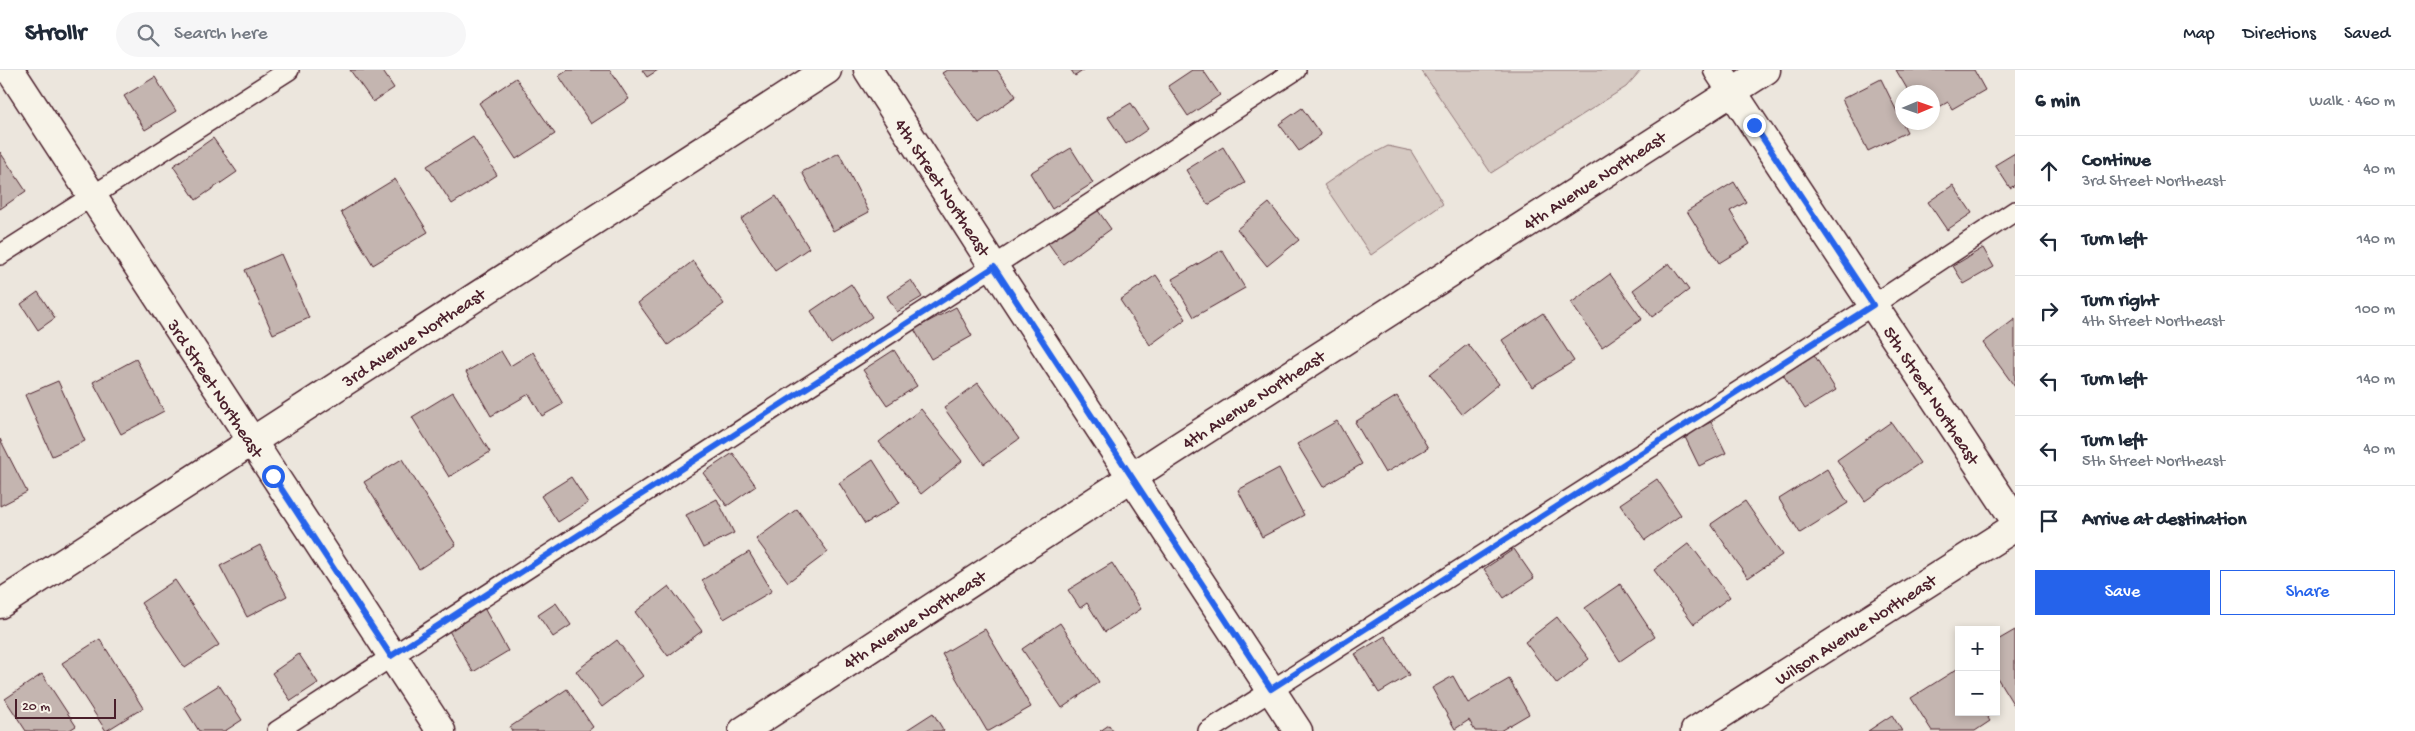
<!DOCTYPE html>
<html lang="en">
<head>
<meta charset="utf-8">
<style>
	:root { --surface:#fff; --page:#f6f6f7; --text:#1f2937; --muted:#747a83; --line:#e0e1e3; --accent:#2563eb }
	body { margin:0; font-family:"Gochi Hand",sans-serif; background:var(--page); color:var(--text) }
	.controls { position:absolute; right:15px; bottom:15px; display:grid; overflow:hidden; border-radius:0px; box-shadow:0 2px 8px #0003 }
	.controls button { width:45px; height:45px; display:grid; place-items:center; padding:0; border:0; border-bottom:1px solid var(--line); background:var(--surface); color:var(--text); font:25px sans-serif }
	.compass { position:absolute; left:1895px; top:15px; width:45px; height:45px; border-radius:50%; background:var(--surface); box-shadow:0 2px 8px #0003; rotate:88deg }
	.scale { position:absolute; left:15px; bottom:12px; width:101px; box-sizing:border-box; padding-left:5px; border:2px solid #4a1f2b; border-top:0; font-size:14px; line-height:18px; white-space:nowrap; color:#4a1f2b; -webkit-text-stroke:4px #f7f3e8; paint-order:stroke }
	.stop { position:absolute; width:15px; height:15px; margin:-11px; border:4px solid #2563eb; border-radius:50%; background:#fff }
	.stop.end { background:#2563eb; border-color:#fff; box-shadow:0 1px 5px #0008 }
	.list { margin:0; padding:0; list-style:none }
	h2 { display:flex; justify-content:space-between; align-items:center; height:65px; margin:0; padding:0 20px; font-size:21px }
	h2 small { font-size:16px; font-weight:400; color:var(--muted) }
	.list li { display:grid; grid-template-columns:32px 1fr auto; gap:15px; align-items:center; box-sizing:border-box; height:70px; padding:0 20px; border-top:1px solid var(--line) }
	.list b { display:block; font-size:19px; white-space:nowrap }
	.list p { margin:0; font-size:16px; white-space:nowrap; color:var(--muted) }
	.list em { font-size:16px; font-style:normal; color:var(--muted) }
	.actions { display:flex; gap:10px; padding:15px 20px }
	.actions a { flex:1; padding:11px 0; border:1px solid var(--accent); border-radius:0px; text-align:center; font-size:18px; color:var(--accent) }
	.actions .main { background:var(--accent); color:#fff }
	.icon { flex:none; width:28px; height:28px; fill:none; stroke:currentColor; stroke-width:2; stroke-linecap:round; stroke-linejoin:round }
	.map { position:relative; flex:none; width:2015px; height:661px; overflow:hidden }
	header { display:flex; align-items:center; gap:30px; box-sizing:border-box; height:70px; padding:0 25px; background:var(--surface); border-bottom:1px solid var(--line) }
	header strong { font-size:24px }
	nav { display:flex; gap:28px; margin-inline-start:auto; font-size:18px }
	.search { width:350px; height:45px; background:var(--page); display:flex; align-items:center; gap:12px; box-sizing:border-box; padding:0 18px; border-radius:28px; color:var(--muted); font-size:19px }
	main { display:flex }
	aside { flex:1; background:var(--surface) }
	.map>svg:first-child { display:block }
	.green { fill:#d5c9c2; stroke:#907476 }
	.building { fill:#c4b5b0; stroke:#4a1f2b }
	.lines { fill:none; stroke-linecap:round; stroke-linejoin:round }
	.lane-casing { stroke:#4a1f2b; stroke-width:22 }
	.street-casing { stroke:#4a1f2b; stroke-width:31 }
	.secondary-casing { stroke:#4a1f2b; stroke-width:31 }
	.lane { stroke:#f7f3e8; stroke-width:19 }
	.street { stroke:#f7f3e8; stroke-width:28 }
	.secondary { stroke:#f7f3e8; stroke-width:28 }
	.route { stroke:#2563eb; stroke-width:6 }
	.labels { text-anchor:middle; stroke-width:4; stroke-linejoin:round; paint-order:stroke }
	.street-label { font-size:18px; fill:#4a1f2b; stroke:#f7f3e8 }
</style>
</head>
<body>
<header>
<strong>Strollr</strong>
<div class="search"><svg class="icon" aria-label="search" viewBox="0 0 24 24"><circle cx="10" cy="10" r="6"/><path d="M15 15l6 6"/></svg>Search here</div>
<nav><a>Map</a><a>Directions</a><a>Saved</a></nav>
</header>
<main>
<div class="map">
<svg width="2015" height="661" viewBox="0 0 2015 661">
	<rect width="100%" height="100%" fill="#ece6dd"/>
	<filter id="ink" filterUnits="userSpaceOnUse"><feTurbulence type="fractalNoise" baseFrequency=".02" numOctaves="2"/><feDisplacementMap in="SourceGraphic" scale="10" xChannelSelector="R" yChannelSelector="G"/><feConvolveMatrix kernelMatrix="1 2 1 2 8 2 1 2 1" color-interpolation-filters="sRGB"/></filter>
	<g filter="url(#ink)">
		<g class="green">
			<path d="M1421,0H1641L1626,17L1491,103Z"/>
			<path d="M1388,76L1411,81L1443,134L1371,185L1324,115L1359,91Z"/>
		</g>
		<g class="building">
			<path d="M350,0H382L394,18L373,32Z"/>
			<path d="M568,0H610L629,29L591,54L559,6Z"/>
			<path d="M642,0H658L647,7Z"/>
			<path d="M947,0H997L1016,26L979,53L942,3Z"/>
			<path d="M1071,0H1084L1075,6Z"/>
			<path d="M1192,0H1203L1220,25L1188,46L1168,16Z"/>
			<path d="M1896,0H1974L1985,20L1952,39L1948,32L1932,41V22H1909Z"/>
			<path d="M155,7L176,41L145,60L124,26Z"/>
			<path d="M516,8L555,64L516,89L479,33Z"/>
			<path d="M1881,9L1907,62L1868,81L1842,29Z"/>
			<path d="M1131,33L1148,59L1126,74L1108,47Z"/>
			<path d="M1302,38L1321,65L1299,81L1279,54Z"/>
			<path d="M473,67L497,105L452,134L427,96Z"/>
			<path d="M213,68L237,102L196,130L173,96Z"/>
			<path d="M1223,77L1245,113L1208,135L1186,100Z"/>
			<path d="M1071,78L1093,113L1052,139L1030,103Z"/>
			<path d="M0,82L26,121L0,139Z"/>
			<path d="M839,83L869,142L833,161L802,102Z"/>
			<path d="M2015,83V115L2010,118L1995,95Z"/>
			<path d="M395,109L428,162L373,195L341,142Z"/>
			<path d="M1734,112L1746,132L1730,141L1750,174L1719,193L1687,141Z"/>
			<path d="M1953,115L1972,143L1947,160L1928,132Z"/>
			<path d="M776,126L809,178L775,201L741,149Z"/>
			<path d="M1269,133L1299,170L1267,196L1237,159Z"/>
			<path d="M1094,135L1111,159L1063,194L1046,170Z"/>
			<path d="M1983,178L1994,197L1964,214L1953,196Z"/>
			<path d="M1222,180L1245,218L1194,247L1172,209Z"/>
			<path d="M281,184L309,248L273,264L245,200Z"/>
			<path d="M693,191L724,234L668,275L638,233Z"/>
			<path d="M1669,193L1689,220L1652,247L1633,220Z"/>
			<path d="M1610,204L1642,249L1602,277L1571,233Z"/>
			<path d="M1156,205L1186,249L1150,275L1120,230Z"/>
			<path d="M911,210L922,227L897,242L887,226Z"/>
			<path d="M851,214L872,247L831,274L811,241Z"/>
			<path d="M38,222L55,248L38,260L21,234Z"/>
			<path d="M956,237L972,266L931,289L914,259Z"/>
			<path d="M1543,243L1574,291L1532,317L1502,270Z"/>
			<path d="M2015,249V317L1983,273Z"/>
			<path d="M1468,274L1499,314L1462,344L1430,304Z"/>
			<path d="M894,280L917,316L887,335L863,300Z"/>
			<path d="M501,281L510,296L533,282L563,334L542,346L529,324L491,346L466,302Z"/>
			<path d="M1813,283L1836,320L1805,339L1782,303Z"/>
			<path d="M136,289L164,341L121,364L93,312Z"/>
			<path d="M58,311L85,371L52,386L25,325Z"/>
			<path d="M978,313L1019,369L984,394L944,338Z"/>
			<path d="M453,322L490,382L449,407L412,347Z"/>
			<path d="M1397,326L1428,378L1385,403L1355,352Z"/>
			<path d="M921,339L962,391L921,424L879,372Z"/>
			<path d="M1337,351L1362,394L1323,417L1297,374Z"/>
			<path d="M1711,352L1726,383L1699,396L1684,365Z"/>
			<path d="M1891,352L1920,393L1865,431L1837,390Z"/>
			<path d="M0,369L27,422L0,436Z"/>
			<path d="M733,383L756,416L727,436L703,403Z"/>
			<path d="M402,389L456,475L419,499L364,412Z"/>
			<path d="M873,390L900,433L865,454L839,413Z"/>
			<path d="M1279,398L1304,445L1262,467L1238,420Z"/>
			<path d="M1827,399L1848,433L1800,463L1779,429Z"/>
			<path d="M571,407L588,433L558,452L541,426Z"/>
			<path d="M1657,409L1681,445L1645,470L1620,434Z"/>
			<path d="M717,429L734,463L703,478L686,445Z"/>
			<path d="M1745,431L1782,485L1748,508L1711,454Z"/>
			<path d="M797,439L828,482L788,512L756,469Z"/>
			<path d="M1689,473L1730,527L1694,554L1654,500Z"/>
			<path d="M260,475L287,526L247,547L220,496Z"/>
			<path d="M1514,479L1534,508L1504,528L1484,499Z"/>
			<path d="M749,482L772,521L724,549L702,510Z"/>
			<path d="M1112,493L1141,539L1105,562L1087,533L1080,538L1068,520Z"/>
			<path d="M175,510L219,575L185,598L141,533Z"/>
			<path d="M1620,514L1655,567L1620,591L1585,538Z"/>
			<path d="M669,516L702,561L668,586L635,542Z"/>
			<path d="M556,533L571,555L553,567L538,545Z"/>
			<path d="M484,538L508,581L473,602L448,559Z"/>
			<path d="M1557,547L1589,589L1557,614L1525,572Z"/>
			<path d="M1060,553L1099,612L1062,638L1022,579Z"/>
			<path d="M985,559L1031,637L989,661H987L942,584Z"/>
			<path d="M2015,560V637L1996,606V571Z"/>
			<path d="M1385,566L1409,605L1379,623L1355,584Z"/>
			<path d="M100,569L143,638L106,661L62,593Z"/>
			<path d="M617,570L643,606L602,637L576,601Z"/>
			<path d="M299,584L318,613L291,631L272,603Z"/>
			<path d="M1957,599L1959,602V642H1984L1990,651L1975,661H1932L1911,628Z"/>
			<path d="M42,604L76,656L68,661H26L5,629Z"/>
			<path d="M1453,606L1468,633L1509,609L1529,644L1500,661H1475L1469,650L1455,659L1432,618Z"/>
			<path d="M219,615L242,650L225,661H199L184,637Z"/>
			<path d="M567,619L593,657L588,661H512L510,657Z"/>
			<path d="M933,643L944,661H905Z"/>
			<path d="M1892,645L1902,661H1868Z"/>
			<path d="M1109,655L1113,661H1100Z"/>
		</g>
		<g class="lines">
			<g class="lane-casing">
				<g id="lane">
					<path d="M0,185L289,0"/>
					<path d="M277,661L1296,0"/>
					<path d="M1208,661L1873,235L2015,141"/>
				</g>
			</g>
			<g class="street-casing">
				<g id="street">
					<path d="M10,0L441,661"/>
					<path d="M868,0L994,197L1298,661"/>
					<path d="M1718,0L2015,450"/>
					<path d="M0,534L827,0"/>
					<path d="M743,661L1166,385L1766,0"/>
				</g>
			</g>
			<g class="secondary-casing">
				<path id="secondary" d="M1695,661L2015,457"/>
			</g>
			<use href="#lane" class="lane"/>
			<use href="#street" class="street"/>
			<use href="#secondary" class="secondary"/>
		</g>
	</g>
	<g class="lines" filter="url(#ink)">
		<path class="route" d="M273,406L391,586L994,197L1271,619L1873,235L1754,55"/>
	</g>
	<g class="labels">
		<g class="street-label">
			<text transform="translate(1594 110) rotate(-33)" y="6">4th Avenue Northeast</text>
			<text transform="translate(943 117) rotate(57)" y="6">4th Street Northeast</text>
			<text transform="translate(413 267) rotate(-33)" y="6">3rd Avenue Northeast</text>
			<text transform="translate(216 318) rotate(57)" y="6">3rd Street Northeast</text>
			<text transform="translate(1932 325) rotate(57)" y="6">5th Street Northeast</text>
			<text transform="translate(1253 329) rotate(-33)" y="6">4th Avenue Northeast</text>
			<text transform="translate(914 549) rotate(-33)" y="6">4th Avenue Northeast</text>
			<text transform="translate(1855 559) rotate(-33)" y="6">Wilson Avenue Northeast</text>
		</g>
	</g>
</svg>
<div class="controls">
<button>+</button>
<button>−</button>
</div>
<svg class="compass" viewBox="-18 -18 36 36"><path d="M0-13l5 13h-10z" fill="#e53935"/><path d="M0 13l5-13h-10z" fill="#747a83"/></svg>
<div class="scale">20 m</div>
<div class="stop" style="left:273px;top:406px"></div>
<div class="stop end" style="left:1754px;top:55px"></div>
</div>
<aside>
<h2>6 min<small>Walk · 460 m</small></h2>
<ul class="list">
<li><svg class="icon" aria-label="ahead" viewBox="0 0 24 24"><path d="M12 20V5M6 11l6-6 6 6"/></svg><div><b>Continue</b><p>3rd Street Northeast</p></div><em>40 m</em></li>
<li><svg class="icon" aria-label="left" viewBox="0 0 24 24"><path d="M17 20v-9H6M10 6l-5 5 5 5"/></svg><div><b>Turn left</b></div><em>140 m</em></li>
<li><svg class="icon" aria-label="right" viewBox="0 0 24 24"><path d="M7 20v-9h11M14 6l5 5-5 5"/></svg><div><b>Turn right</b><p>4th Street Northeast</p></div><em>100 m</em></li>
<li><svg class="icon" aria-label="left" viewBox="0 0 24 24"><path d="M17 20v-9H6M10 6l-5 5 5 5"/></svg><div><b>Turn left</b></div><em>140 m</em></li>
<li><svg class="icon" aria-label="left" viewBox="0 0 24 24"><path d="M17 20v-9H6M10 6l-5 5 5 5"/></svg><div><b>Turn left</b><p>5th Street Northeast</p></div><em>40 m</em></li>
<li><svg class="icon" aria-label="arrive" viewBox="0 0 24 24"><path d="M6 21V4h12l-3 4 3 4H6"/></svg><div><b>Arrive at destination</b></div></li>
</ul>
<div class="actions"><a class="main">Save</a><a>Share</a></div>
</aside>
</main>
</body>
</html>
